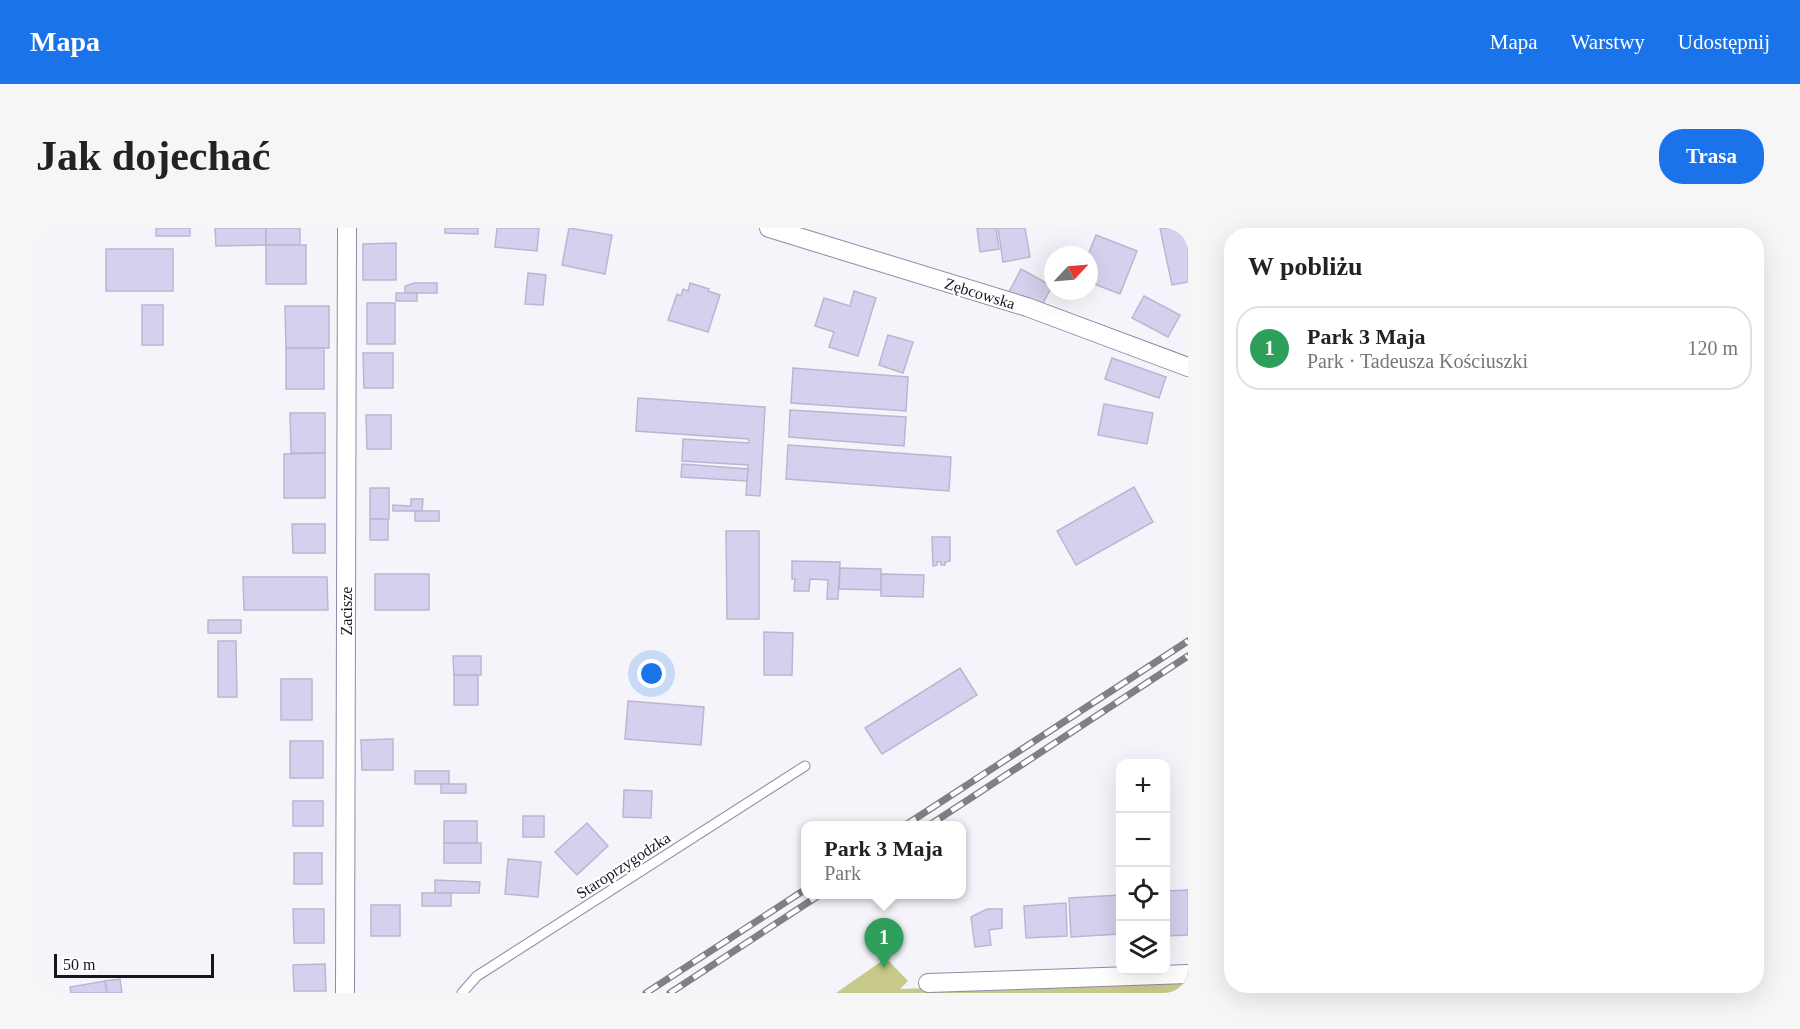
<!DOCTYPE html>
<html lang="pl">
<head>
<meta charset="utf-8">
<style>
	:root { --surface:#fff; --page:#f6f6f6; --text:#222; --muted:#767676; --line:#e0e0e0; --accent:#1a73e8 }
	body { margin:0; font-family:Georgia,serif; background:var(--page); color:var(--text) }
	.controls { position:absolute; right:18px; bottom:18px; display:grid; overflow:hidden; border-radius:12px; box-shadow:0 6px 24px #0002 }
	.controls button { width:54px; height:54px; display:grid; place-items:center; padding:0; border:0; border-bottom:2px solid var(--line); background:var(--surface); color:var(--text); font:30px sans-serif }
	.compass { position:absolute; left:1008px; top:18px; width:54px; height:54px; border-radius:50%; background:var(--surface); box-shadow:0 6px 24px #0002; rotate:64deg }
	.scale { position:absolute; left:18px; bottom:15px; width:160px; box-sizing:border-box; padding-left:6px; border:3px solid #16151f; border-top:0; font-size:16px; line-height:21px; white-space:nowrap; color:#16151f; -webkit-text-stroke:4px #fff; paint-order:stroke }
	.you { position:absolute; left:616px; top:446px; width:21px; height:21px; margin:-15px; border:4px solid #fff; border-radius:50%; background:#1a73e8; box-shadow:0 0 0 9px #1a73e833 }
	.badge { display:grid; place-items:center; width:39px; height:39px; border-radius:50%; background:var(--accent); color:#fff; font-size:20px; font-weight:700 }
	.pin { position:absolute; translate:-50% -50px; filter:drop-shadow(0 2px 3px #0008) }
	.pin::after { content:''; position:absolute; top:32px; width:21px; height:18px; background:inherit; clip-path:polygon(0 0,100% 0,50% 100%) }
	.popup { position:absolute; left:765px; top:593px; width:165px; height:78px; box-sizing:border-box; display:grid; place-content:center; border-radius:12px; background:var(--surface); filter:drop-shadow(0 2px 4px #0005); font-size:20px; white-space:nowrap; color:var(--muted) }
	.popup b { font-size:22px; color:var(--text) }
	.popup::after { content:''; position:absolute; left:50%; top:100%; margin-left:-12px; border:12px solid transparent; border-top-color:var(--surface) }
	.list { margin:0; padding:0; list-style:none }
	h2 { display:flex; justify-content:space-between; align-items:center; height:78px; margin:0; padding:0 24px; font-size:26px }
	h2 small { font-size:20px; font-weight:400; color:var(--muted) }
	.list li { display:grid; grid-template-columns:39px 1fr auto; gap:18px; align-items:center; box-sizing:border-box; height:84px; margin:0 12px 12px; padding:0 12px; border:2px solid var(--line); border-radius:24px }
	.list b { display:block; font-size:22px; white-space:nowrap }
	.list p { margin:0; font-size:20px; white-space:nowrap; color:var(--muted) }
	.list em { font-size:20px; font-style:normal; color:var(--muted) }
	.icon { flex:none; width:33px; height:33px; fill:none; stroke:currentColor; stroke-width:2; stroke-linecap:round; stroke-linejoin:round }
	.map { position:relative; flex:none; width:1152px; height:765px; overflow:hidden; border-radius:24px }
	header { display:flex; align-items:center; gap:36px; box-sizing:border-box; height:84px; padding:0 30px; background:var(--accent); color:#fff }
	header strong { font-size:28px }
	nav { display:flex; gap:33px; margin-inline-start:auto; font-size:21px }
	.intro { display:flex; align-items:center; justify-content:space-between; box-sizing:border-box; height:144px; padding:0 36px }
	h1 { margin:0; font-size:42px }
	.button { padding:15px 27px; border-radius:24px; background:var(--accent); color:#fff; font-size:21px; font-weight:700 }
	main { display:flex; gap:36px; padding:0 36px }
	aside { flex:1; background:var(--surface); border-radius:24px; box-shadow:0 6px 24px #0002 }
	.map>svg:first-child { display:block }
	.green { fill:#c7c98b }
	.building { fill:#d4d0ed; stroke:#bab6d2; stroke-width:1.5 }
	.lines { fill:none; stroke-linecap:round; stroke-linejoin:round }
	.service-casing { stroke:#8f8ba6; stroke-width:11 }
	.minor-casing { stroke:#8f8ba6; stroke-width:20 }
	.service { stroke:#fff; stroke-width:9 }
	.minor { stroke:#fff; stroke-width:18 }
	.rail-casing { stroke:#807f87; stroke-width:7 }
	.rail { stroke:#fff; stroke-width:4.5; stroke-dasharray:14; stroke-linecap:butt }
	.labels { text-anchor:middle; stroke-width:4.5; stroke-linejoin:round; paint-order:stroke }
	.street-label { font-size:16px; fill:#16151f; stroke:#fff }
</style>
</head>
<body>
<header>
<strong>Mapa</strong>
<nav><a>Mapa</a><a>Warstwy</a><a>Udostępnij</a></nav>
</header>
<div class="intro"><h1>Jak dojechać</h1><a class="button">Trasa</a></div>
<main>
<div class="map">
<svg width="1152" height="765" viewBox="0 0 1152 765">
	<rect width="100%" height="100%" fill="#f5f4fa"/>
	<path class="green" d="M850,730L872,753L864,761L1152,751V765H800Z"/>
	<g class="building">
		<rect x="120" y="0" width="34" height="8"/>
		<path d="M179,0H230V17L180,18Z"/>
		<rect x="230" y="0" width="34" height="17"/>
		<path d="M409,0H442V6L409,5Z"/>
		<path d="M461,0H503L501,23L459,19Z"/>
		<path d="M533,0L576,7L569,46L526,37Z"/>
		<path d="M941,0H960L963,21L944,24Z"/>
		<path d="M962,0H989L994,29L967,34Z"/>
		<path d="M1124,0H1152V54L1136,57Z"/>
		<path d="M1060,7L1101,23L1084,66L1053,54L1052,27Z"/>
		<path d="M360,15V52H327V16Z"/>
		<rect x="230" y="17" width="40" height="39"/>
		<rect x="70" y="21" width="67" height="42"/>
		<path d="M985,41L1016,58L1003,83L972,66Z"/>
		<path d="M492,45L510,47L507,77L489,76Z"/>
		<path d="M378,55H401V65H369V58Z"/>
		<path d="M654,55L673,61L672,63L684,67L672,104L632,92L641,66L645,68L647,61L652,63Z"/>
		<path d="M818,63L840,70L822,128L793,119L798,104L779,98L788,70L814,78Z"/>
		<rect x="360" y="65" width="21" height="8"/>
		<path d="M1108,68L1144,87L1132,109L1096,90Z"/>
		<rect x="331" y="75" width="28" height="41"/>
		<rect x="106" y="77" width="21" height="40"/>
		<path d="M249,78H293V120H250Z"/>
		<path d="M852,107L877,114L867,145L843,137Z"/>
		<rect x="250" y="120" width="38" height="41"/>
		<path d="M327,125H357V160H328Z"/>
		<path d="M1076,130L1130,149L1123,170L1069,151Z"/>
		<path d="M757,140L872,149L870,183L755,175Z"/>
		<path d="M602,170L729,179L724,268L710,267L712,237L646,233L647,211L713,215V211L600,203Z"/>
		<path d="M1068,176L1117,185L1111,216L1062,207Z"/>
		<path d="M754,182L870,189L868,218L753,209Z"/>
		<path d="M254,185H289V225H255Z"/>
		<path d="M330,187H355V221H331Z"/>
		<path d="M752,217L915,229L913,263L750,251Z"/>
		<path d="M289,225V270H248V226Z"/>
		<path d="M646,236L712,241L711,253L645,249Z"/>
		<path d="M1098,259L1117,294L1040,337L1021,303Z"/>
		<rect x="334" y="260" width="19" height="31"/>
		<path d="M375,271H387L386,283H357V277L375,278Z"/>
		<rect x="379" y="283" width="24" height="10"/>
		<rect x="334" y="291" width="18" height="21"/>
		<path d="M256,296H289V325H257Z"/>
		<path d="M690,303H723V391H691Z"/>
		<path d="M896,309H914V333L909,334V337H905V334H901V337L897,338Z"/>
		<path d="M756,333L804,334L802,371H791L792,352L774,351L773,363H758L759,351H756Z"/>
		<path d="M804,340L845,341V362L803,361Z"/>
		<rect x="339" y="346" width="54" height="36"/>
		<path d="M845,346L888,347L887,369L845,368Z"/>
		<path d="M207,349H291L292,382H208Z"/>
		<rect x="172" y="392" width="33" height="13"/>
		<path d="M728,404L757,405L756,447H728Z"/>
		<path d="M182,413H200L201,469H182Z"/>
		<path d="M417,428H445V447H418Z"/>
		<path d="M924,440L941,467L846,526L829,500Z"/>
		<rect x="418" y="447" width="24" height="30"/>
		<rect x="245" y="451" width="31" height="41"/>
		<path d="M592,473L668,479L665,517L589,511Z"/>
		<path d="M357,511V542H326L325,512Z"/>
		<rect x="254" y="513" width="33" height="37"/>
		<rect x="379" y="543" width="34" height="13"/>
		<rect x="405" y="556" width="25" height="9"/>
		<path d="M588,562L616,563L615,590L587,589Z"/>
		<rect x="257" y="573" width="30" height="25"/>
		<rect x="487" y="588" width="21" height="21"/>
		<rect x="408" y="593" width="33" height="22"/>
		<path d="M551,595L572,618L541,647L519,624Z"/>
		<rect x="408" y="615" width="37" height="20"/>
		<rect x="258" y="625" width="28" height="31"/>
		<path d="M472,631L505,634L502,669L469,666Z"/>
		<path d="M399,652L444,654L443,665H399Z"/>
		<path d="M1152,662V707L1130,708V663Z"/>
		<rect x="386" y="665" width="29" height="13"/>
		<path d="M1084,667V706L1035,709L1033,670Z"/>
		<path d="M1030,675L1031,708L990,710L988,678Z"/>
		<rect x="335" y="677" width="29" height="31"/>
		<path d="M257,681H288V715H258Z"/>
		<path d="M951,681H966V700L953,702L955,717L939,719L935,689Z"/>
		<path d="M289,736L290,763H258L257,737Z"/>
		<path d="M84,751L86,765H71L69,753Z"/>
		<path d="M69,753L71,765H35L34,759Z"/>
	</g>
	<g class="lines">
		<g class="service-casing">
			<path id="service" d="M426,765L441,748L769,538"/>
		</g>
		<g class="minor-casing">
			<g id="minor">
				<path d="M733,0L991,79L1152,139"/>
				<path d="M892,755L1152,746"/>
				<path d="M309,765L311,0"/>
			</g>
		</g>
		<use href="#service" class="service"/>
		<use href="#minor" class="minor"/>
		<g class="rail-casing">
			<g id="rail">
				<path d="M868,598L1152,413"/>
				<path d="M892,598L1152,428"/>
				<path d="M610,765L770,661"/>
				<path d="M634,765L785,666"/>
			</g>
		</g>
		<use href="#rail" class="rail"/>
	</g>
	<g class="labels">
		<g class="street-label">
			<text transform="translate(944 65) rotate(17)" y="6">Zębcowska</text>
			<text transform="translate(310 383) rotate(-90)" y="6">Zacisze</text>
			<text transform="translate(587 637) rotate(-33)" y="6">Staroprzygodzka</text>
		</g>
	</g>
</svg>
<div class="controls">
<button>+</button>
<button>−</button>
<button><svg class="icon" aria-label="locate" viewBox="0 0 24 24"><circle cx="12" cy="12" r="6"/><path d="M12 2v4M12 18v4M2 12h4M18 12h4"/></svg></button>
<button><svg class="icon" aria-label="layers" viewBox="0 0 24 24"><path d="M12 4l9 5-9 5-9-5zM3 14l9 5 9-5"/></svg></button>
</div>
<svg class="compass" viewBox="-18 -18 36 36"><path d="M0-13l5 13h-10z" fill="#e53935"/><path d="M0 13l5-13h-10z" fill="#767676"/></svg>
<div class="scale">50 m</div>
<div class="you"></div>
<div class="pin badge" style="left:848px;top:740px;background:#2e9e5b">1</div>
<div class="popup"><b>Park 3 Maja</b>Park</div>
</div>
<aside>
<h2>W pobliżu<small></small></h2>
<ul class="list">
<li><span class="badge" style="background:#2e9e5b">1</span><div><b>Park 3 Maja</b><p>Park · Tadeusza Kościuszki</p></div><em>120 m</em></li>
</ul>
</aside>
</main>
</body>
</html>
